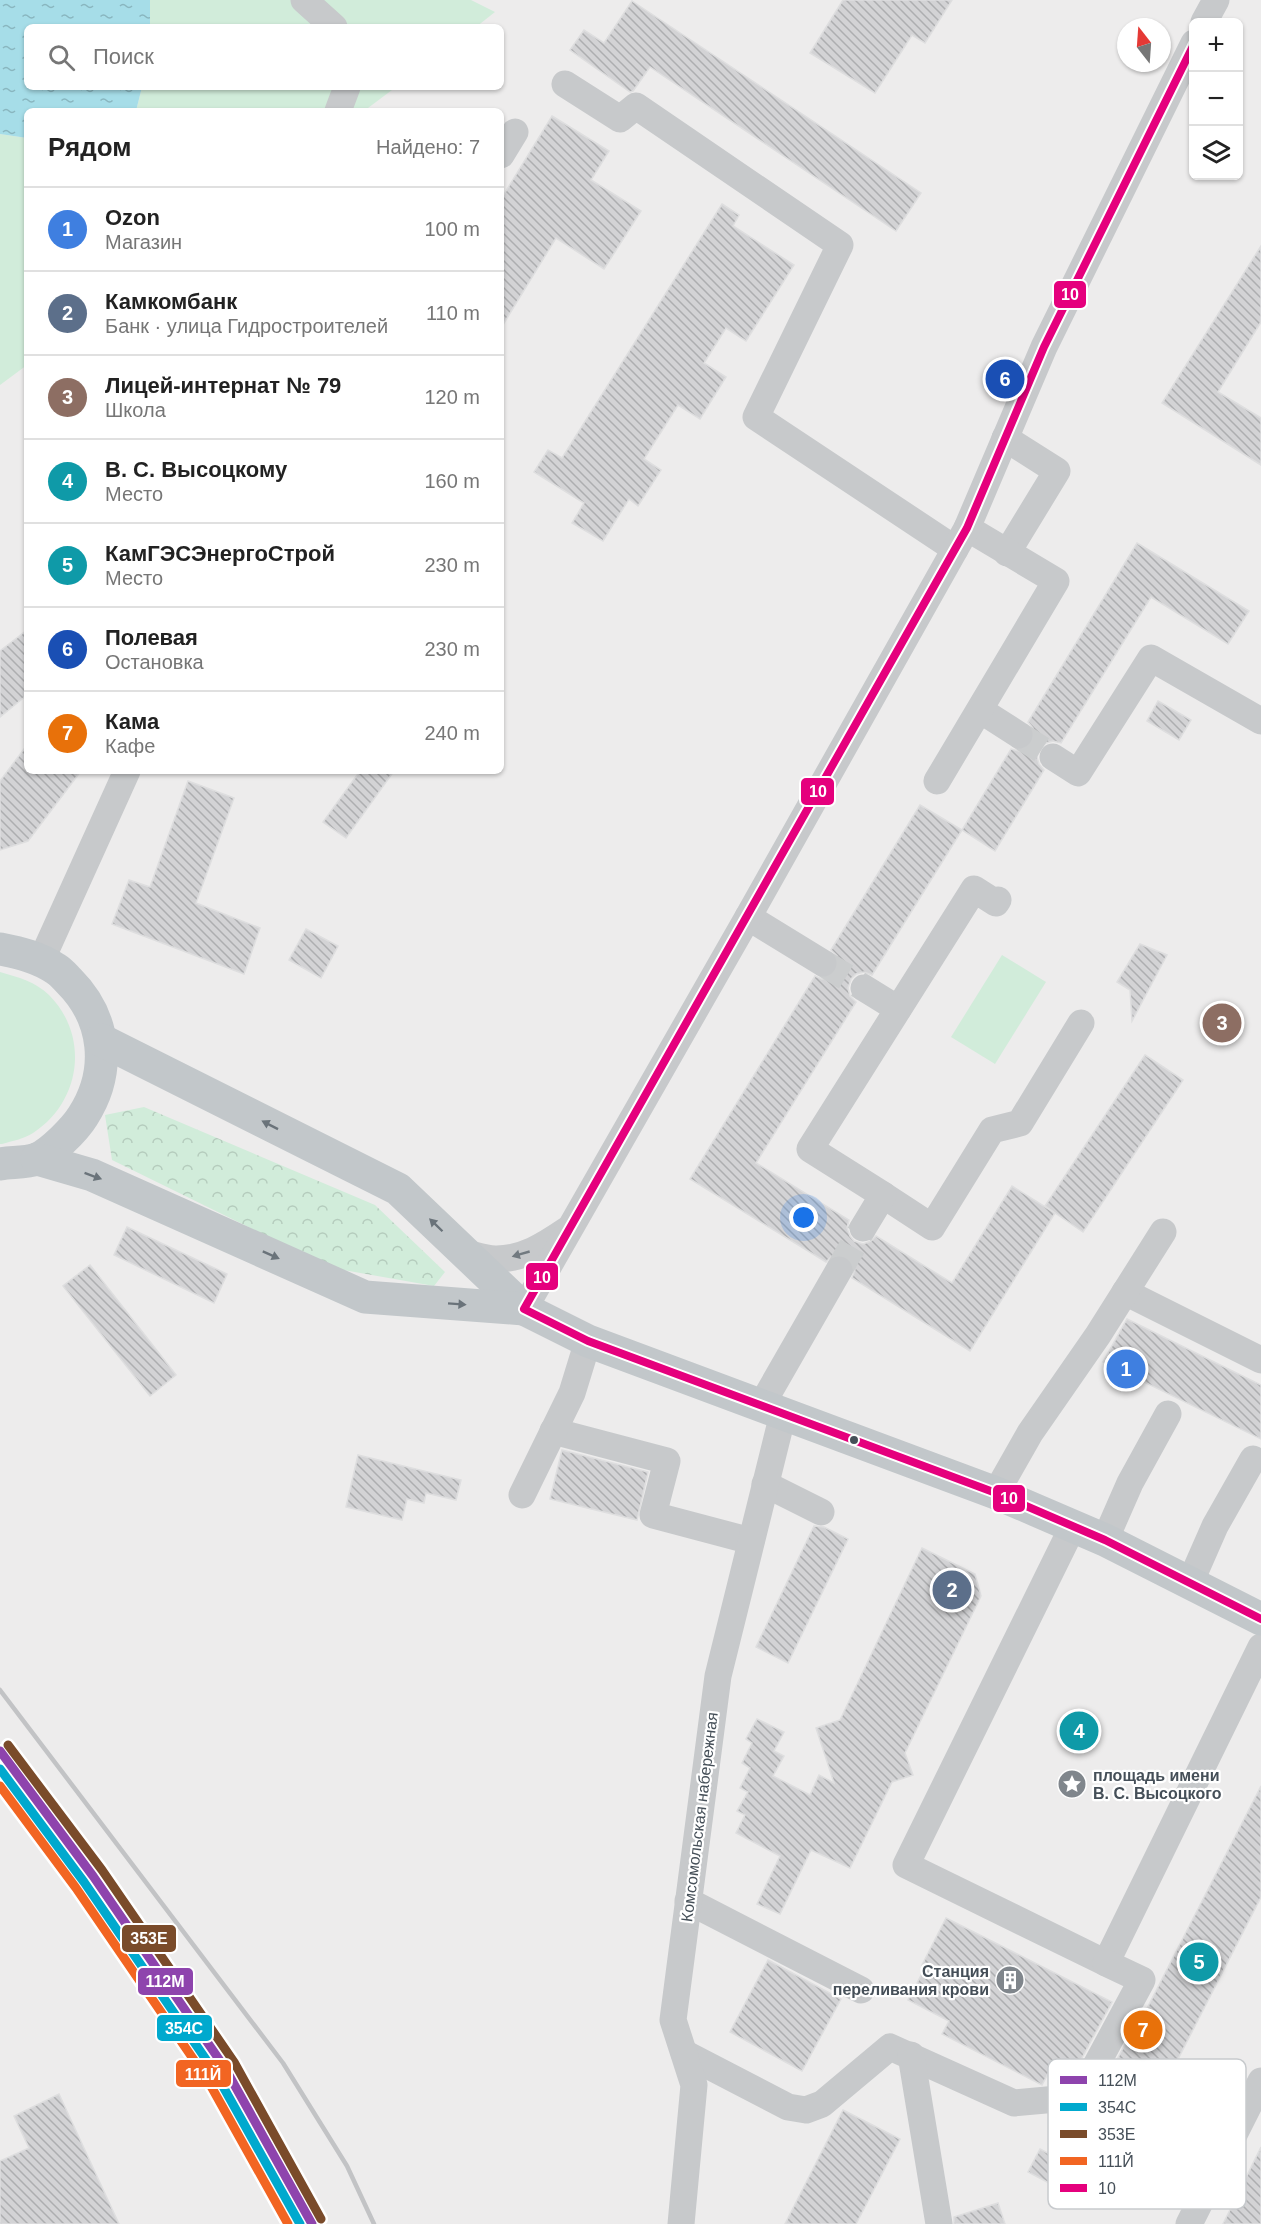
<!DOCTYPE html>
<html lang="ru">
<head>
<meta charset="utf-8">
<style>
	:root { --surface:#fff; --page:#f6f6f6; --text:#222; --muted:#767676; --line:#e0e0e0; --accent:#db2777 }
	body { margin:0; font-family:Arial,sans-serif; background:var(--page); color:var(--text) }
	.controls { position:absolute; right:18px; top:18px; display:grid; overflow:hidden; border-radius:9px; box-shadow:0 2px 4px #0004 }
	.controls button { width:54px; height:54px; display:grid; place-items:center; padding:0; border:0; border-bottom:2px solid var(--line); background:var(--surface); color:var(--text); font:30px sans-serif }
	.compass { position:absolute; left:1117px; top:18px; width:54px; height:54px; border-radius:50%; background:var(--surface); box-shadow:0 2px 4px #0004; rotate:343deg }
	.you { position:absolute; left:804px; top:1218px; width:21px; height:21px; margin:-15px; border:4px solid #fff; border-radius:50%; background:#1a73e8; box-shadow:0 0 0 9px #1a73e833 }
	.badge { display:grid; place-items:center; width:39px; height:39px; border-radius:50%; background:var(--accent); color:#fff; font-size:20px; font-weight:700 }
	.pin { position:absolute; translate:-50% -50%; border:3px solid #fff; box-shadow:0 2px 6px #0006 }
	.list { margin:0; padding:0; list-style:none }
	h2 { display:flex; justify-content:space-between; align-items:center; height:78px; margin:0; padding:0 24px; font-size:26px }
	h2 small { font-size:20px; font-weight:400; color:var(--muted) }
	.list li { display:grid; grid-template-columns:39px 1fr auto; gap:18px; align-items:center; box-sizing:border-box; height:84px; padding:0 24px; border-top:2px solid var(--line) }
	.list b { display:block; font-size:22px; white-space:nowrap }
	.list p { margin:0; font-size:20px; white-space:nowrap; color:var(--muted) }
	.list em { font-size:20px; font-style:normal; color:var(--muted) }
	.icon { flex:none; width:33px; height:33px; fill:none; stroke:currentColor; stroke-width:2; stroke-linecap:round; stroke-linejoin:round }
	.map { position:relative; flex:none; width:1261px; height:2224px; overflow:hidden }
	.search { position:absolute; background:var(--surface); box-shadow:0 2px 4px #0004; left:24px; top:24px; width:480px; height:66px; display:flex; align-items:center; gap:15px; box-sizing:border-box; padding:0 21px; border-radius:9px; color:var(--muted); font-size:22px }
	.panel { position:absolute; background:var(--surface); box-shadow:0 2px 4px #0004; left:24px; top:108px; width:480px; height:666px; border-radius:9px }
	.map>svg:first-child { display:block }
	.green { fill:#d1ecda }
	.forest { fill:url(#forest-crowns) }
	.water { fill:url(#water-ripples) }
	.building { fill:url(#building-back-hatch); stroke:#dededf; stroke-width:1.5 }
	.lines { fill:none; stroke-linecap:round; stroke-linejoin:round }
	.minor-tunnel { stroke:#cbcdce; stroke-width:27; stroke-dasharray:27 14; stroke-linecap:butt }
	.minor { stroke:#c7c9cb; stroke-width:27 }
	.major { stroke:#c2c7ca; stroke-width:33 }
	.rail { stroke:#c2c3c5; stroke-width:4.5 }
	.bus-1-casing { stroke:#fff; stroke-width:12 }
	.bus-1 { stroke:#e5007d; stroke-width:8 }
	.rail-1-casing { stroke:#fff; stroke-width:14 }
	.rail-2-casing { stroke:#fff; stroke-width:14 }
	.rail-3-casing { stroke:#fff; stroke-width:14 }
	.rail-4-casing { stroke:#fff; stroke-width:14 }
	.rail-1 { stroke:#8e44ad; stroke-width:9 }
	.rail-2 { stroke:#00a9ce; stroke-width:9 }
	.rail-3 { stroke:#7a4b2a; stroke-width:9 }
	.rail-4 { stroke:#f26522; stroke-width:9 }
	.oneway { fill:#6a737a }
	.oneway2 { fill:#727a80 }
	.bus-dot { fill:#454f58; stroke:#fff; stroke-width:2 }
	.labels { text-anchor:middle; stroke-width:4.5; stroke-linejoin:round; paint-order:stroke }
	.poi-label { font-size:16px; font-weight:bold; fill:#454f58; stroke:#fff; text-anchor:start }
	.street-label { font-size:16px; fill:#454f58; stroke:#fff }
	.key { fill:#fff; stroke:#c7cacd; stroke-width:1.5 }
	.key-label { font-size:16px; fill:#454f58 }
	.line-badge { stroke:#fff; stroke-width:2 }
	.badge-label { font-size:16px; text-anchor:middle; font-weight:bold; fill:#fff }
</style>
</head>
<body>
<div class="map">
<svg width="1261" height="2224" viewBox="0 0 1261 2224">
	<defs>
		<pattern id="forest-crowns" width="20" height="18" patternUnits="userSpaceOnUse" patternTransform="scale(1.5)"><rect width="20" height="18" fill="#d1ecda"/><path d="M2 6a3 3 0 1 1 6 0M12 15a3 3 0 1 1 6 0" fill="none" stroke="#b5ccbd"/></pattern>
		<pattern id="water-ripples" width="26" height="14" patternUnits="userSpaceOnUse" patternTransform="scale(1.5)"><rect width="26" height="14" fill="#a6dde8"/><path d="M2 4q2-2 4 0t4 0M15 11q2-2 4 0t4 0" fill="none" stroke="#89b6bf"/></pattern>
		<pattern id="building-back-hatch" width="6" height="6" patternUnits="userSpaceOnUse" patternTransform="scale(1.5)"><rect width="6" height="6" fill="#d3d3d5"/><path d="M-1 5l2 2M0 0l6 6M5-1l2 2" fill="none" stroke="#adaeb0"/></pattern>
	</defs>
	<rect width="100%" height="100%" fill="#edecec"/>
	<g class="green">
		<path d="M150,0H471L495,12L476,27H150Z"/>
		<path d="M142,87H396L364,111H136Z"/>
		<path d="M0,134L27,138V365L0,385Z"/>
		<path d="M1002,955L1046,982L995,1064L951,1037Z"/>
		<path d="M0,972C18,977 36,982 49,995C90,1036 81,1102 33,1133C24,1139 12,1141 2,1144H0Z"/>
	</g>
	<path class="forest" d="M144,1107L375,1205L445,1272L434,1286L332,1268L112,1160L105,1115Z"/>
	<path class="water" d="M0,0H150V27H27V87H142L136,111H27V138L0,134Z"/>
	<g class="building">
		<path d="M843,0H952L925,43L912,35L875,93L810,53Z"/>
		<path d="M632,1L921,193L896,231L650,67L633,91L630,92L570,50L584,30L604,43Z"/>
		<path d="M552,116L609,151L591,180L641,211L604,269L556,238L501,328V199Z"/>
		<path d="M722,204L739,215L733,226L794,265L746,341L726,328L704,363L726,377L700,419L678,405L644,459L661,470L638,506L629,499L603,541L572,523L584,503L534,472L548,450L562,458Z"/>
		<path d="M1261,246V322L1218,392L1261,418V465L1162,403Z"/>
		<path d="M1137,543L1249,611L1228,644L1151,597L1061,743L1053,741L1046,743L1039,749L1037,757L1039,764L1044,770L995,851L962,830L1011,749L1019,751L1026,749L1033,743L1035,735L1033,728L1028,722Z"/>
		<path d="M27,630V695L0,717V651Z"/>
		<path d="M1158,701L1191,720L1179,740L1147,721Z"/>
		<path d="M27,745V771H81L28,841L0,850V781Z"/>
		<path d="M360,771H394L346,838L323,822Z"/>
		<path d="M188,781L234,798L196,903L260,928L244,974L112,924L129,880L150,887Z"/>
		<path d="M920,805L962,830L872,975L864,972L856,974L851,979L848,988L850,996L856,1002L756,1163L849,1220L847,1228L850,1236L854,1241L863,1244L871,1241L876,1236L952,1283L1012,1186L1055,1213L970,1351L852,1278L855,1269L853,1263L847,1257L838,1254L831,1257L826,1262L690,1179L815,976L822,979L830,977L837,971L839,964L837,956L831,950Z"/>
		<path d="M306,929L338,946L321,978L289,960Z"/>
		<path d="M1140,944L1167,955L1132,1021L1130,990L1117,982Z"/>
		<path d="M1145,1055L1183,1080L1083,1232L1045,1206Z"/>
		<path d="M127,1227L227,1274L214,1303L114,1255Z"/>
		<path d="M90,1265L176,1375L150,1396L63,1286Z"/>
		<path d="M1127,1319L1261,1385V1439L1103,1362Z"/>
		<path d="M562,1450L648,1472L637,1520L550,1499Z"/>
		<path d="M358,1455L461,1480L456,1500L426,1493L424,1503L407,1499L402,1520L346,1507Z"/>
		<path d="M814,1526L824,1527L848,1539L788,1663L756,1647Z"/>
		<path d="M922,1548L975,1574L981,1596L905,1753L913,1775L892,1782L850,1868L811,1850L780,1914L757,1904L780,1856L736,1833L745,1815L737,1811L748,1792L740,1788L750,1768L742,1763L752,1743L746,1739L757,1719L784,1732L774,1751L784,1756L773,1776L810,1795L819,1775L834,1783L816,1728L840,1720Z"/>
		<path d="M1261,1786V1897L1134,2145L1089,2122L1101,2098L1097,2096L1140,2017L1142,2018Z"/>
		<path d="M946,1918L1112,2002L1069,2082L1049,2072L1042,2085L942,2034L949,2021L908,2000L926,1966L922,1965Z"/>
		<path d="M768,1960L841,1999L802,2071L730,2032Z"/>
		<path d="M59,2094L119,2224H0V2161L29,2148L14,2116Z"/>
		<path d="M843,2110L900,2139L856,2224H785Z"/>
		<path d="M1261,2147V2224H1223Z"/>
		<path d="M1040,2149L1061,2160L1049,2183L1028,2172Z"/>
		<path d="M998,2203L1005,2224H954V2217Z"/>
	</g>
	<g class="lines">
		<g class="minor-tunnel">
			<path d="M1019,735L1053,757"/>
			<path d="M823,963L864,988"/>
			<path d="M839,1270L863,1228"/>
		</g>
		<g class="minor">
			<path d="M304,0L334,27"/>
			<path d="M1204,22L1216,0"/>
			<path d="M565,84L620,119L636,106L840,245L756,417L955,549"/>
			<path d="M338,111L347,87"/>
			<path d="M501,155L515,132"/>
			<path d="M1005,438L1057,471L1007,553"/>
			<path d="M980,710L1019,735"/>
			<path d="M1053,757L1078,773L1151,658L1261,721"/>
			<path d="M937,781L1056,581L967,528"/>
			<path d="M748,917L823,963"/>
			<path d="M41,961L127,771"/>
			<path d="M864,988L898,1009"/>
			<path d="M883,1195L932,1227L992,1130L1020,1123L1081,1023"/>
			<path d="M863,1228L883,1195L810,1149L974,889L996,903L998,900"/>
			<path d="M466,1253C475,1255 485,1258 494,1259C522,1260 545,1245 567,1230"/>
			<path d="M1125,1292L1261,1360"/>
			<path d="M524,1309L748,917L967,528L1044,347L1194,43"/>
			<path d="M761,1406L839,1270"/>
			<path d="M553,1431L667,1461L653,1515L751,1541"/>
			<path d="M765,1484L821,1512"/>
			<path d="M996,1493L1030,1433L1098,1335L1163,1232"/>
			<path d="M522,1495L572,1393L588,1341"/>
			<path d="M1073,1526L906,1865L1106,1963L1261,1647"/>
			<path d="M1105,1540L1130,1483L1168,1414"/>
			<path d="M1190,1583L1215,1526L1253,1459"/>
			<path d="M688,1901L861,1990"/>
			<path d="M684,2053L788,2107L806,2110L822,2104L890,2047L1014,2103L1079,2097L1142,1980L1106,1963"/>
			<path d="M911,2055L939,2224"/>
			<path d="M681,2224L694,2085L673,2020L718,1676L783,1414"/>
			<path d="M1189,2224L1261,2081"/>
		</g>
		<g class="major">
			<path d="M0,949C20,953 38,957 56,969C61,972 65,977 69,981C106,1018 112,1071 83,1116C75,1129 51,1153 37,1159C26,1163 11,1162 0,1164"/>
			<path d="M101,1040L398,1189L524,1309L588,1341L996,1493L1105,1540L1261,1619"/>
			<path d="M37,1159L92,1175L365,1297L524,1309"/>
		</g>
		<path class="rail" d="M0,1690L283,2063L347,2166L374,2224"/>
		<g class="bus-1-casing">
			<path id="bus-1" d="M1194,44L1044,347L967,528L524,1309L588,1341L996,1493L1105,1540L1261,1619"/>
		</g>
		<use href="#bus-1" class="bus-1"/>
		<g class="rail-1-casing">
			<path id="rail-1" d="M0,1751L93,1876L225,2068L312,2224"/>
		</g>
		<g class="rail-2-casing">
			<path id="rail-2" d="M0,1769L84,1882L216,2074L300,2224"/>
		</g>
		<g class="rail-3-casing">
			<path id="rail-3" d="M8,1745L102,1870L234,2062L321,2219"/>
		</g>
		<g class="rail-4-casing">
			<path id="rail-4" d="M0,1786L76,1888L207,2079L288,2224"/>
		</g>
		<use href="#rail-1" class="rail-1"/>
		<use href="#rail-2" class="rail-2"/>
		<use href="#rail-3" class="rail-3"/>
		<use href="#rail-4" class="rail-4"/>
	</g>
	<defs><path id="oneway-solid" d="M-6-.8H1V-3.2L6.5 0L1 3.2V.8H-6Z" transform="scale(1.5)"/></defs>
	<g class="oneway">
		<use href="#oneway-solid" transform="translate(270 1125) rotate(-153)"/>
		<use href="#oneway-solid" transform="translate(93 1176) rotate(20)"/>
		<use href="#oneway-solid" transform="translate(436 1225) rotate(-136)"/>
		<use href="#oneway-solid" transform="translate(271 1255) rotate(24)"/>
		<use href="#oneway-solid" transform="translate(457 1304) rotate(4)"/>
	</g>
	<use class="oneway2" href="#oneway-solid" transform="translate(521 1254) rotate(164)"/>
	<defs>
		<g id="sight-disc" transform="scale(1.5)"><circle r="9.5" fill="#80868c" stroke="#fff"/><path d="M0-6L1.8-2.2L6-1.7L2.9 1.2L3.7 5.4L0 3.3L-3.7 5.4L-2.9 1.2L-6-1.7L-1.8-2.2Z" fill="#fff"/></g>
		<g id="building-disc" transform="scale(1.5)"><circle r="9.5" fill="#80868c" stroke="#fff"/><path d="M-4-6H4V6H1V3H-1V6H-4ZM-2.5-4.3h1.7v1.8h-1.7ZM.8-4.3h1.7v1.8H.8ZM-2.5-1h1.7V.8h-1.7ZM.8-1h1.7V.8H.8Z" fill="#fff"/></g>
	</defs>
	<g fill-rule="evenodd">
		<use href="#sight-disc" x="1072" y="1784"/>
		<use href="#building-disc" x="1010" y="1980"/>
	</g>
	<circle class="bus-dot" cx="854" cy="1440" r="5"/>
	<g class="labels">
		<g class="poi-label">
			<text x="1093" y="1781">площадь имени<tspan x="1093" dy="18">В. С. Высоцкого</tspan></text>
			<text x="989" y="1977" text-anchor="end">Станция<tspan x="989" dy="18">переливания крови</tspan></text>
		</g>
		<g class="street-label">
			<text transform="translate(699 1817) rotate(-83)" y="6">Комсомольская набережная</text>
		</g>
	</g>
	<rect x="1048" y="2059" width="198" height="150" rx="9" class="key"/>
	<rect x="1060" y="2076" width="27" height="8" fill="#8e44ad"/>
	<rect x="1060" y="2103" width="27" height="8" fill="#00a9ce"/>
	<rect x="1060" y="2130" width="27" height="8" fill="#7a4b2a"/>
	<rect x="1060" y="2157" width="27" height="8" fill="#f26522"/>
	<rect x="1060" y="2184" width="27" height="8" fill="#e5007d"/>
	<g class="key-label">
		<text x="1098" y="2086">112М</text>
		<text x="1098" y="2113">354С</text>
		<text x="1098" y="2140">353Е</text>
		<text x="1098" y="2167">111Й</text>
		<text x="1098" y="2194">10</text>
	</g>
	<g class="line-badge">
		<rect x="1053" y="280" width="34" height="29" rx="6" fill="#e5007d"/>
		<rect x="800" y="777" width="35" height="29" rx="6" fill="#e5007d"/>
		<rect x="525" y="1262" width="34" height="29" rx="6" fill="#e5007d"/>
		<rect x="992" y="1484" width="34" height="29" rx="6" fill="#e5007d"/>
		<rect x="121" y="1924" width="56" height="29" rx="6" fill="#7a4b2a"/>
		<rect x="137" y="1967" width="57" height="29" rx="6" fill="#8e44ad"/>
		<rect x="156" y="2014" width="57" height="28" rx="6" fill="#00a9ce"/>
		<rect x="175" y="2059" width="57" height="29" rx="6" fill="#f26522"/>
	</g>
	<g class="badge-label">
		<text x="1070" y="300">10</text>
		<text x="818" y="797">10</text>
		<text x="542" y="1283">10</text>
		<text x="1009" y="1504">10</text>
		<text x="149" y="1944">353Е</text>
		<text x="165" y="1987">112М</text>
		<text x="184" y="2034">354С</text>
		<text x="203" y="2080">111Й</text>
	</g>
</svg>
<div class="controls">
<button>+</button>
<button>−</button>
<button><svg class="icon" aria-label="layers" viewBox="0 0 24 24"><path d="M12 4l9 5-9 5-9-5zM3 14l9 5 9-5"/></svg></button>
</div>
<svg class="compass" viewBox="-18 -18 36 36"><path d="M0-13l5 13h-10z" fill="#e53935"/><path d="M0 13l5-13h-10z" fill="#767676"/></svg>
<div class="you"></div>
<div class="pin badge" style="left:1126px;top:1369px;background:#3f7fe0">1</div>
<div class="pin badge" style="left:952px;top:1590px;background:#5c6f8a">2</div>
<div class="pin badge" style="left:1222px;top:1023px;background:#8d6e63">3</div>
<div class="pin badge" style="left:1079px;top:1731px;background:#0f9aa8">4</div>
<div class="pin badge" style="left:1199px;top:1962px;background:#0f9aa8">5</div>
<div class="pin badge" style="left:1005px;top:379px;background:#1a4fb4">6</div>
<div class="pin badge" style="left:1143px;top:2030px;background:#e8710a">7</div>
<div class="search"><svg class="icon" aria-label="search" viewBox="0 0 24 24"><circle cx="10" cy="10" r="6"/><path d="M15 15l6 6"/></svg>Поиск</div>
<section class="panel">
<h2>Рядом<small>Найдено: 7</small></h2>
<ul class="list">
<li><span class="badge" style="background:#3f7fe0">1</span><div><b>Ozon</b><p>Магазин</p></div><em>100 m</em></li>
<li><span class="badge" style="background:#5c6f8a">2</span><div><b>Камкомбанк</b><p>Банк · улица Гидростроителей</p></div><em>110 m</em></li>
<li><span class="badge" style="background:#8d6e63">3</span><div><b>Лицей-интернат № 79</b><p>Школа</p></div><em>120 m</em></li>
<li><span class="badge" style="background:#0f9aa8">4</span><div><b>В. С. Высоцкому</b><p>Место</p></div><em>160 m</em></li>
<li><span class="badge" style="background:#0f9aa8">5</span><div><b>КамГЭСЭнергоСтрой</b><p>Место</p></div><em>230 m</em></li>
<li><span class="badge" style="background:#1a4fb4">6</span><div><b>Полевая</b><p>Остановка</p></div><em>230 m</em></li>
<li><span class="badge" style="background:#e8710a">7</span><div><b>Кама</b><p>Кафе</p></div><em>240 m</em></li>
</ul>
</section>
</div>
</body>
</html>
